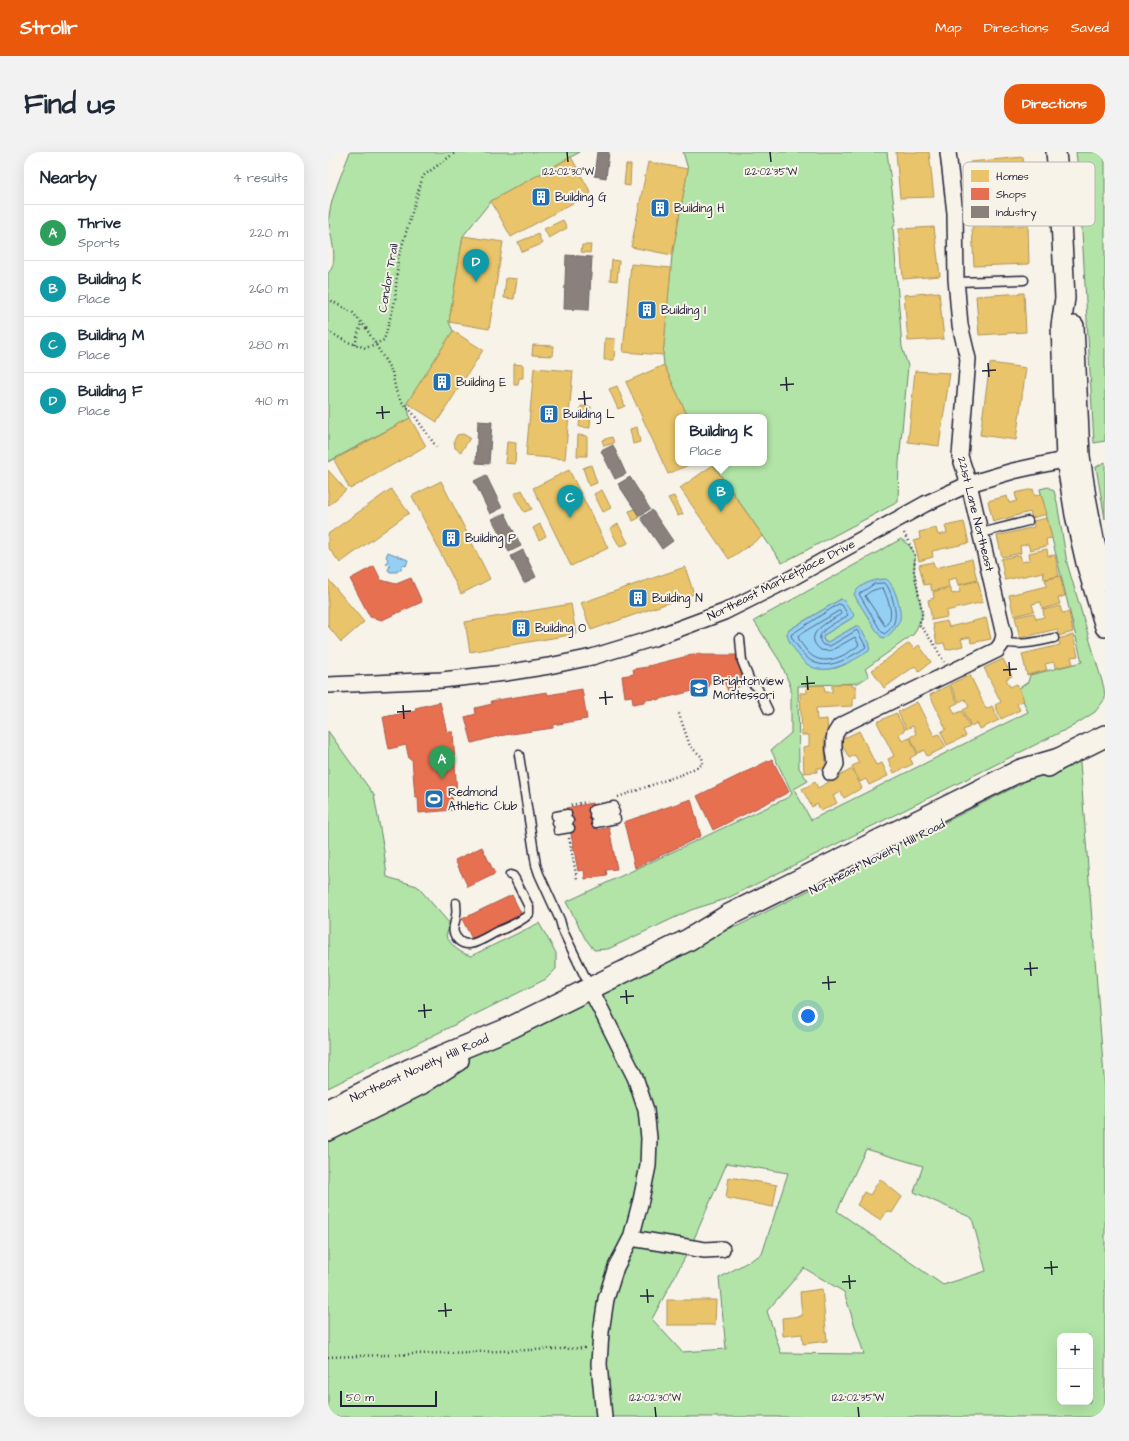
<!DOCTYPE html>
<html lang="en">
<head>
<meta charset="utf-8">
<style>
	:root { --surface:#fff; --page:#f2f2f3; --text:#1f2937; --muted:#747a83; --line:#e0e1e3; --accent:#ea580c }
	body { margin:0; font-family:"Architects Daughter",sans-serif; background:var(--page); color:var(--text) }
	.controls { position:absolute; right:12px; bottom:12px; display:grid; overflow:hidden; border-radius:8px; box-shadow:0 4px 16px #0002 }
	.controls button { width:36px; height:36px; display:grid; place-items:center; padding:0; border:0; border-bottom:1px solid var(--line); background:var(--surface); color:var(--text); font:20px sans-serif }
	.scale { position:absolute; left:12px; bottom:10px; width:97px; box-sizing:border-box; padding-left:4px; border:2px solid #22223b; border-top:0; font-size:11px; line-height:14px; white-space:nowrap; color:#22223b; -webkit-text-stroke:3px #f7f3e8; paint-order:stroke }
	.you { position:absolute; left:480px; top:864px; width:14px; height:14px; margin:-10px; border:3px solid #fff; border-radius:50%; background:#1a73e8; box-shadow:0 0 0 6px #1a73e833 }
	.badge { display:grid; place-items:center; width:26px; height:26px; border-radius:50%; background:var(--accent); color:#fff; font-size:13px; font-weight:700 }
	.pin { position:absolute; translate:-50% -33px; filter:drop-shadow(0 1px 2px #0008) }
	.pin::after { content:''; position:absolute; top:21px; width:14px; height:12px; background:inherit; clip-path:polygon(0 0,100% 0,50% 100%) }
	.popup { position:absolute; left:347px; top:262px; width:92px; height:52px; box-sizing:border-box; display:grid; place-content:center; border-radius:8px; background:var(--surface); filter:drop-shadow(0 1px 3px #0005); font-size:13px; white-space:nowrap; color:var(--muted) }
	.popup b { font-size:15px; color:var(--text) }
	.popup::after { content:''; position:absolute; left:50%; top:100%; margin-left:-8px; border:8px solid transparent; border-top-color:var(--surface) }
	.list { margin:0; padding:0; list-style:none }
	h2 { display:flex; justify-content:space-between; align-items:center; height:52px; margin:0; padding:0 16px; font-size:17px }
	h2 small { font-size:13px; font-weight:400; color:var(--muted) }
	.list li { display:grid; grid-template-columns:26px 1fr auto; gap:12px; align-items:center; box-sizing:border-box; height:56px; padding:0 16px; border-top:1px solid var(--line) }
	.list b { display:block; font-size:15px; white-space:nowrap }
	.list p { margin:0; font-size:13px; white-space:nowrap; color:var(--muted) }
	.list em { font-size:13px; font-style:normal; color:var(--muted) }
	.map { position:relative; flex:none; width:777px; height:1265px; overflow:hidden; border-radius:16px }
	header { display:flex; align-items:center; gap:24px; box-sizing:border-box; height:56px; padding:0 20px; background:var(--accent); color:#fff }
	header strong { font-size:19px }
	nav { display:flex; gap:22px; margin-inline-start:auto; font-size:14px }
	.intro { display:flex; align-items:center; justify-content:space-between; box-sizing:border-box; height:96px; padding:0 24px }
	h1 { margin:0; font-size:28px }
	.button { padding:10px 18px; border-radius:16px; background:var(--accent); color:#fff; font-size:14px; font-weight:700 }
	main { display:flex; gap:24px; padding:0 24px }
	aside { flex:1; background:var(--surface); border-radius:16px; box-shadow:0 4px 16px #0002 }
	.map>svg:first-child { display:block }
	.green { fill:#b1e4a6; stroke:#6a8370; fill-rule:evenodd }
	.water { fill:#94cff4; stroke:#668aaa }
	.homes { fill:#e9c46a; stroke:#ad935c }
	.shops { fill:#e76f51; stroke:#ac584a }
	.industry { fill:#8a817c; stroke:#6b6468 }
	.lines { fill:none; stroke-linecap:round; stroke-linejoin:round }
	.shore { stroke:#506785; stroke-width:1 }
	.service-casing { stroke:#22223b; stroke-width:11 }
	.minor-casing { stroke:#22223b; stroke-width:18 }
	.tertiary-casing { stroke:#22223b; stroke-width:22 }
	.secondary-casing { stroke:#22223b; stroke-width:24 }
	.path { stroke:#22223b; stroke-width:2.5; stroke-dasharray:1 3; stroke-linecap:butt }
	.service { stroke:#f7f3e8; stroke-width:8 }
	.minor { stroke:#f7f3e8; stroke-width:15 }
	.tertiary { stroke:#f7f3e8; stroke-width:19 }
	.secondary { stroke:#f7f3e8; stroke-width:21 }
	.path-bridge { stroke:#22223b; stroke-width:2.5; stroke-dasharray:1 3; stroke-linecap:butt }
	.ticks { fill:none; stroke:#22223b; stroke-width:1.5 }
	.labels { text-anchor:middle; stroke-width:4; stroke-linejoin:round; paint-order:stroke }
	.poi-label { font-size:12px; fill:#22223b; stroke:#f7f3e8; text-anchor:start }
	.street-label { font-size:12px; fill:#22223b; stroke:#f7f3e8 }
	.key { fill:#f7f3e8; stroke:#b7b4b4; stroke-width:1 }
	.key-label { font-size:11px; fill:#22223b }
	.ticks-label { font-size:10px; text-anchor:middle; fill:#22223b; stroke:#f7f3e8; stroke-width:4; stroke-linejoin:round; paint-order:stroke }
</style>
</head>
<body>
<header>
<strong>Strollr</strong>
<nav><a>Map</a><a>Directions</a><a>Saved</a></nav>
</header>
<div class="intro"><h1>Find us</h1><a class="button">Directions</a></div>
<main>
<aside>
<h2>Nearby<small>4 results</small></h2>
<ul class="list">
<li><span class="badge" style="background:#2e9e5b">A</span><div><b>Thrive</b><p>Sports</p></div><em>220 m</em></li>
<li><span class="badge" style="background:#0f9aa8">B</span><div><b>Building K</b><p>Place</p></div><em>260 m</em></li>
<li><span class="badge" style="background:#0f9aa8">C</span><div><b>Building M</b><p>Place</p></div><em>280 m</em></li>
<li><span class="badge" style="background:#0f9aa8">D</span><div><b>Building F</b><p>Place</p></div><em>410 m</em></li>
</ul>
</aside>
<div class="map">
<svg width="777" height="1265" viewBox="0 0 777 1265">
	<rect width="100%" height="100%" fill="#f7f3e8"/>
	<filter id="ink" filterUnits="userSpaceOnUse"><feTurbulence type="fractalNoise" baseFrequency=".025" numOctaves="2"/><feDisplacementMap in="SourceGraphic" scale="8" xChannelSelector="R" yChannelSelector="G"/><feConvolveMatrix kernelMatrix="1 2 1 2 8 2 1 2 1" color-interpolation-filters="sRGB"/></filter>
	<g filter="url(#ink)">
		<g class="green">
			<path d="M22,0H252L163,49L135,84L121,170L125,179L79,251L82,266L0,310V121C13,110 0,80 1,65C2,47 16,17 22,0Z"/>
			<path d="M355,0H559L568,69L565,76L574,195L580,214L571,310L570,350L454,411L384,311H436V265H360L336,213L335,203L344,103L360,17Z"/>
			<path d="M748,0H777V289L766,291L751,26Z"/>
			<path d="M777,310V367L768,315Z"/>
			<path d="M720,335L726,339L729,350L739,411L776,536L777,547L767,560L745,574L398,747L363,758L280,797L266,798L257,786L238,750L461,645L464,641L443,598L463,581V536L453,511L426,469L573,387L583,395L587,404L586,419L594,459V465L586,482L537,517L541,524L530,531L470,534L471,616L480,629L466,637L483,668L700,560L690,537L700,530L702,523L754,510L712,337ZM513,447L524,466L496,483L495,487L497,490H500L528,474L518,512L508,516L499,517L459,482L461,478Z"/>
			<path d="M0,579L46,643L56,699L59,725L89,734L122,772L118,784C125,795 130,800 143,804L211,771L228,801V817L218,827L0,936Z"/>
			<path d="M751,597L777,938V1265H0V978L182,876L360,788L410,774L693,632L731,607ZM538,997L595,1014L586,1040L644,1066L658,1119L615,1133L509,1059ZM399,1011L460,1021L434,1102L391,1126L398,1197L354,1200L324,1167L362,1096ZM476,1116L516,1140L536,1202L453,1201L439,1159ZM732,1184H762V1250H732Z"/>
		</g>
		<g class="water">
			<path d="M60,400L80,408L78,414L75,413L73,418H70L69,420H62L60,418L62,413L58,412L60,407L58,405Z"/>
			<path d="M558,427C566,431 574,458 572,467C570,474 563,482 557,486L553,485L550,481L529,448L526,442C531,432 547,427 558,427Z"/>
			<path d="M513,447L517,450L526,463L524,466L496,483L495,487L497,490H500L528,474H531L542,492L541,499C519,512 488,532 469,501C465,495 460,489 459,482L461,478Z"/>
		</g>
		<g class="homes">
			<path d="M568,0H601L606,45L572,46Z"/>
			<path d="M243,5L263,41L183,85L163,49Z"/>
			<path d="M695,5L699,42L646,47L642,10Z"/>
			<path d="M320,10L360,17L344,103L303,95Z"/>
			<path d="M298,13H303L302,34L296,33Z"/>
			<path d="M235,68L239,76L221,86L216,77Z"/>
			<path d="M700,73L701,112L646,114L644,75Z"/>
			<path d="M606,75L612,124L575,127L571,77Z"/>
			<path d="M210,82L214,92L194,100L190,90Z"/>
			<path d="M135,84L175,90L161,177L121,170Z"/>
			<path d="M254,93H263L262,101L253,100Z"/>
			<path d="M284,108L291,109L289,129L282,128Z"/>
			<path d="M303,112L343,116L335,203L295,200Z"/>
			<path d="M178,126L189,127L186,147L176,146Z"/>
			<path d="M611,140L616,187L580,189L576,143Z"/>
			<path d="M696,141L698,180L651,183L648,144Z"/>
			<path d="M125,179L155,198L109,270L79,251Z"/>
			<path d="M277,186L287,187L286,208H276Z"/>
			<path d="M205,193L226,194L225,204L204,203Z"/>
			<path d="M662,211L698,216L688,288L652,283Z"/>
			<path d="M186,212L195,213V226H191L190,233H186Z"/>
			<path d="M336,213L360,265H350V311H365L340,322L298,230Z"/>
			<path d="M206,216L245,219L237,307L198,304Z"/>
			<path d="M587,219L622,221L611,294L580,290Z"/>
			<path d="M289,234L297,254L290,257L281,237Z"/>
			<path d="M253,254L263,255L262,276L251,275Z"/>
			<path d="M82,266L98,294L22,337L6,308Z"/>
			<path d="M309,275L312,290L305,292L302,277Z"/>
			<path d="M135,282L142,286L133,300L127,296L126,289L129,283Z"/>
			<path d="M250,283L259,284V304H249Z"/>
			<path d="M284,285L286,291L276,294L274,288Z"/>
			<path d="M179,290L188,291L187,312L177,311Z"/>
			<path d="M263,313L269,331L261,334L255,316Z"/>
			<path d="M385,313L435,384L401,407L352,336Z"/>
			<path d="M0,318L18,338L0,354Z"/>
			<path d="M241,318L280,396L243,414L205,336Z"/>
			<path d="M113,329L162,427L133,442L84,344Z"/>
			<path d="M63,337L81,361L12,411L0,395V382Z"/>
			<path d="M705,337L707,344L713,342L719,362L704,366L702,360L665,370L660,349L679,344L681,351L689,349L687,341Z"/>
			<path d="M194,338L204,357L196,360L186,342Z"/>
			<path d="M274,338L283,356L275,360L266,342Z"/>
			<path d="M346,344L355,362L350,364L340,346Z"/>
			<path d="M307,357L311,366L305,369L301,359Z"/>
			<path d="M719,366L724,386L718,387L719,394L702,398L700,392L692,394L693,401L674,405L669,384L706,375L705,369Z"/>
			<path d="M636,370L641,391L604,399L605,405L591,409L586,389L592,387L591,380L608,376L610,383L619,381L617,374Z"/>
			<path d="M212,372L218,384L211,388L205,376Z"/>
			<path d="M290,372L300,391L292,395L282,377Z"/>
			<path d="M719,397L720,404L727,403L731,424L716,427L715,420L677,428L673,407L692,403L694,410L702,408L701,401Z"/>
			<path d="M644,407L649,428L630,433L628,426L620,428L621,435L604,439L602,432L596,433L591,413L605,410L607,416Z"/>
			<path d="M357,415L366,442L263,478L253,451Z"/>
			<path d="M732,424L737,444L730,446L732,452L714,457L713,450L704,452L706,459L686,464L681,443L719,434L717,428Z"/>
			<path d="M0,427L36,470L13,490L0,474Z"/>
			<path d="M650,429L655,450L618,459L619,465L604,468L600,448L606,446L605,440L622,436L624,442L632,440L631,433Z"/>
			<path d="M243,452L248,482L142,500L137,470Z"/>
			<path d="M732,454L734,461L741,460L745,480L730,484L729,477L692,486L687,465L706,461L708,467L716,465L715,458Z"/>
			<path d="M658,466L663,487L643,491L642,485L633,487L635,494L618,498L616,491L609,492L605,472L619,469L621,475Z"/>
			<path d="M745,483L750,504L743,505L745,512L727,516L726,510L717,512L719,518L699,523L694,502L732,493L730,487Z"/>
			<path d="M581,491L586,497L591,493L603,510L591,519L587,514L556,536L544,518Z"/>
			<path d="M675,507L684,524L678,527L682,535L689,532L696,548L689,552L692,558L673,567L667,553L673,550L656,516Z"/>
			<path d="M642,523L658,557L664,554L671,568L652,577L649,571L643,574L635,558L641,555L637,547L631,550L622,532Z"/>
			<path d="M504,532H524V534H528V546H525V554L488,556L489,568L499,567L500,586H496L498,616H489V620L476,621L475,595L481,594V583H474L472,541H479V534L496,533L497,540H504Z"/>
			<path d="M621,533L630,551L623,554L627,562L634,559L642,575L635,578L638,584L619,593L613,580L618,577L602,543Z"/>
			<path d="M589,550L606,584L611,582L618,595L599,604L596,598L590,601L582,585L588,582L585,574L578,577L570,560Z"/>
			<path d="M568,561L577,578L571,582L574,589L582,586L589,602L582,606L585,612L566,621L560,607L566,604L549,570Z"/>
			<path d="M531,579L548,613L554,611L560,624L541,633L538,627L532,630L524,614L531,611L527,603L521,606L512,588Z"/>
			<path d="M524,617L534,636L516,646L513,640L505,644L509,651L493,659L489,652L484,655L474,637L487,630L490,636Z"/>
			<path d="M401,1025L449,1033L445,1055L398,1046Z"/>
			<path d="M552,1027L574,1045L564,1061L559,1059L553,1068L529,1053L536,1040L542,1043Z"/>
			<path d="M494,1137L499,1189L475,1192L474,1182L455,1184L454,1166L474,1164L472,1140Z"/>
			<path d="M339,1148H388L387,1173H339Z"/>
		</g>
		<g class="shops">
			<path d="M46,414L53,428L68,432L83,426L94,450L54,468L42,465L22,427Z"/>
			<path d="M372,501L373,503H409V511L412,510L420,531L400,539L397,532H380L381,535L328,548V547L316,548V550L305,552L304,544L297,545L294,524L306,522L305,517L320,515V514Z"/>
			<path d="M254,537L259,567L225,573V576L170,584L144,591L137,565L148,562L147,556L164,552L163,549L219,540L220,543Z"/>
			<path d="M112,550L119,580H125L129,643H124L125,658L91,661L90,645H87L84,607H81L78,593L61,597L55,565L88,559L87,556Z"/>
			<path d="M444,607L461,640L385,678L369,644Z"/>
			<path d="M363,647L373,684L307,716L296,670Z"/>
			<path d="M264,651L269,678L281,675L289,717L278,718L279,724L257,727L256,718L250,719L238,656Z"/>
			<path d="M154,695L167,722L140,735L127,708Z"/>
			<path d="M184,743L194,763L190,765L194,774L169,786L165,777L144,787L134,767Z"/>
		</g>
		<g class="industry">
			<path d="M269,0H281L278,26L266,24Z"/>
			<path d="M238,103L264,105L261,158L236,157Z"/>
			<path d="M150,269L164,270L161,312L148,311Z"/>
			<path d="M285,293L298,322L287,327L273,299Z"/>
			<path d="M158,323L174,356L162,362L146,329Z"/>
			<path d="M302,325L322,357L311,364L290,332Z"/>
			<path d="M324,358L345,389L334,397L313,366Z"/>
			<path d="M177,361L193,394L181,400L164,367Z"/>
			<path d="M195,398L208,425L196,431L183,404Z"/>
		</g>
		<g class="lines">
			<g class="shore">
				<path d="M557,431C561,435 562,440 564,445C568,459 571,473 556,482L553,479L531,442L546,432Z"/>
				<path d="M554,436L556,438C560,449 568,464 557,474L537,444C541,439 548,437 554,436Z"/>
				<path d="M511,452L514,453L520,463C511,470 482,480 495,493L502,494L529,478L538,495C534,498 529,501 525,503C505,515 485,519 471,496C468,492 464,488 463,483Z"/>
				<path d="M511,459L513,460V462C501,470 472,482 493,498L499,499L504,498L527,485L531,493C515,506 490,518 476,495C473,492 471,488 470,484Z"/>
			</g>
			<g class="service-casing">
				<g id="service">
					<path d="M629,130L696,128"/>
					<path d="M653,381L700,369"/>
					<path d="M412,487L414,509L422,529L429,535L440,558"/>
					<path d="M674,490C692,494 708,490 726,486"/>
					<path d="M191,603L208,713L211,722L232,768L235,779L262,835"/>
					<path d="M265,658L286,654"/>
					<path d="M228,664L239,662"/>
					<path d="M266,664L287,660"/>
					<path d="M229,671L241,669"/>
					<path d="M268,671L288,667"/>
					<path d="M230,678L242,676"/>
					<path d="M128,751C128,755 129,759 128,763C128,769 124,775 126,781C135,803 156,786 168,780C179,775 192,771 201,762V755L187,727L185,724L182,723"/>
				</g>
			</g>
			<g class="minor-casing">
				<g id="minor">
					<path d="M0,533L114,528L177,521L221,514L264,505L326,486L396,460L464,426L597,352L641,332L685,319L749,305"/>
					<path d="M503,621L508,612L506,598V588L507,582L512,574L669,498L674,491L676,483L641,332L632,304L640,207L632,173L628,127L627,61L620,0"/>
					<path d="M262,836L307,925L318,958L321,986L320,1014L313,1048L303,1086L288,1115L278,1147L273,1180L271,1212L276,1265"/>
					<path d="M303,1086L377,1098L394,1097"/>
				</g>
			</g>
			<g class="tertiary-casing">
				<g id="tertiary">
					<path d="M728,0L731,31L737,146L733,174L738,307L747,363L758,411L777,475"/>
					<path d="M746,174L752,304L758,345L766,387L777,429"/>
				</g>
			</g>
			<g class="secondary-casing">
				<g id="secondary">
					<path d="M720,614L731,607L777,584"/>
					<path d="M0,958L83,917L182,876L360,788L401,763L693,618L731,607"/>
					<path d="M0,978L94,931L130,908"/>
				</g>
			</g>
			<g class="path">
				<path d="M0,147L25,161L38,176"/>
				<path d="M0,179L17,189L38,196L56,188L67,149L70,107L95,24L128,0"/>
				<path d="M27,193L33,171"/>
				<path d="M64,220L68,239L73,249L84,260L109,296"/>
				<path d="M576,381L583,395L587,404L586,419L594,459V465L591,472L606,492L616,510"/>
				<path d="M290,645L355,622L375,612L374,605L362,594L350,559"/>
				<path d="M243,653L259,650"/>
				<path d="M241,686L249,727"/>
				<path d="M0,1205L259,1196"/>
			</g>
			<use href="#service" class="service"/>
			<use href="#minor" class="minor"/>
			<use href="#tertiary" class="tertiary"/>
			<use href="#secondary" class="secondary"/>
			<path class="path-bridge" d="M38,176L64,220"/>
		</g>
	</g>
	<path class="ticks" d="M239,0L240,10M442,0L443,10M660,211L661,225M654,219L668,218M458,225L459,239M452,233L466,232M256,239L257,253M250,247L264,246M54,254L55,267M48,261L62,260M681,510L682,524M675,518L689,517M479,524L480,538M473,532L487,531M277,539L278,553M271,546L285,545M75,553L76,567M69,560L83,559M702,810L703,824M696,817L710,816M500,824L501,838M494,831L508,830M298,838L299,852M292,845L306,844M96,852L97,866M90,859L104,858M723,1109L724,1123M716,1116L730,1115M521,1123L522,1137M514,1130L528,1129M319,1137L320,1151M312,1144H326M117,1151L118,1165M110,1159L124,1158M327,1255L328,1265M530,1255L531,1265"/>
	<defs>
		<g id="building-square" transform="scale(1)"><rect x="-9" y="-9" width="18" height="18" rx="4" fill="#1f6fb2" stroke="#f7f3e8"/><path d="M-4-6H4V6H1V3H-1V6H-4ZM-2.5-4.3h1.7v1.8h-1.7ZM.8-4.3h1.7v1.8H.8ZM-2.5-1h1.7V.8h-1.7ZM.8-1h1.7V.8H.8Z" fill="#fff"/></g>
		<g id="school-square" transform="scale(1)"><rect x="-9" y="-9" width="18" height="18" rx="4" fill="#1f6fb2" stroke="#f7f3e8"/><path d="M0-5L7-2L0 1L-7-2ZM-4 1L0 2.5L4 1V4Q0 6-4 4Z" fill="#fff"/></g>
		<g id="stadium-square" transform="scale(1)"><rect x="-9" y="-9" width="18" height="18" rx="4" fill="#1f6fb2" stroke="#f7f3e8"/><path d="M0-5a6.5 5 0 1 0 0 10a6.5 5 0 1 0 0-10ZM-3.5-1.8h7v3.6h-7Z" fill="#fff"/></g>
	</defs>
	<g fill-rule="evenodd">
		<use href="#building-square" x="213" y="45"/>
		<use href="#building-square" x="332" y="56"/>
		<use href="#building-square" x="319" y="158"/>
		<use href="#building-square" x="114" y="230"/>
		<use href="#building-square" x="221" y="262"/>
		<use href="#building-square" x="123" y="386"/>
		<use href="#building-square" x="310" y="446"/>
		<use href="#building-square" x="193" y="476"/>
		<use href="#school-square" x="371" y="536"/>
		<use href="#stadium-square" x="106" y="647"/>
	</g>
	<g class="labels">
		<g class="poi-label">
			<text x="227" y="49">Building G</text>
			<text x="346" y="60">Building H</text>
			<text x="333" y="162">Building I</text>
			<text x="128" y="234">Building E</text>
			<text x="235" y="266">Building L</text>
			<text x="137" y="390">Building P</text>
			<text x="324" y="450">Building N</text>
			<text x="207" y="480">Building O</text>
			<text x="385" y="533">Brightonview<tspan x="385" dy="14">Montessori</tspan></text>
			<text x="120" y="644">Redmond<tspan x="120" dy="14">Athletic Club</tspan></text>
		</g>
		<g class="street-label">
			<text transform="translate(60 126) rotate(-80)" y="4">Condor Trail</text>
			<text transform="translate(648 362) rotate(76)" y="4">221st Lane Northeast</text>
			<text transform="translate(453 428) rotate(-27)" y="4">Northeast Marketplace Drive</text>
			<text transform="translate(549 705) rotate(-27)" y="4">Northeast Novelty Hill Road</text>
			<text transform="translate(91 916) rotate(-24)" y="4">Northeast Novelty Hill Road</text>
		</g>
	</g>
	<rect x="635" y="10" width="132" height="64" rx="6" class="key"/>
	<rect x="643" y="18" width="18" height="12" fill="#e9c46a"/>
	<rect x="643" y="36" width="18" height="12" fill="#e76f51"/>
	<rect x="643" y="54" width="18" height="12" fill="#8a817c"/>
	<g class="key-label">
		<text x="668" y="28">Homes</text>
		<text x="668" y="46">Shops</text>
		<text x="668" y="64">Industry</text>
	</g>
	<g class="ticks-label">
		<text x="240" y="23">122°02'30"W</text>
		<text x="443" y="23">122°02'35"W</text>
		<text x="327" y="1249">122°02'30"W</text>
		<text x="530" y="1249">122°02'35"W</text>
	</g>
</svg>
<div class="controls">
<button>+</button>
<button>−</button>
</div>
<div class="scale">50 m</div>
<div class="you"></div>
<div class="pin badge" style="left:114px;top:627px;background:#2e9e5b">A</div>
<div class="pin badge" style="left:393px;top:360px;background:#0f9aa8">B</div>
<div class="popup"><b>Building K</b>Place</div>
<div class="pin badge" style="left:242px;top:366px;background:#0f9aa8">C</div>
<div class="pin badge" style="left:148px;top:130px;background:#0f9aa8">D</div>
</div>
</main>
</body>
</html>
